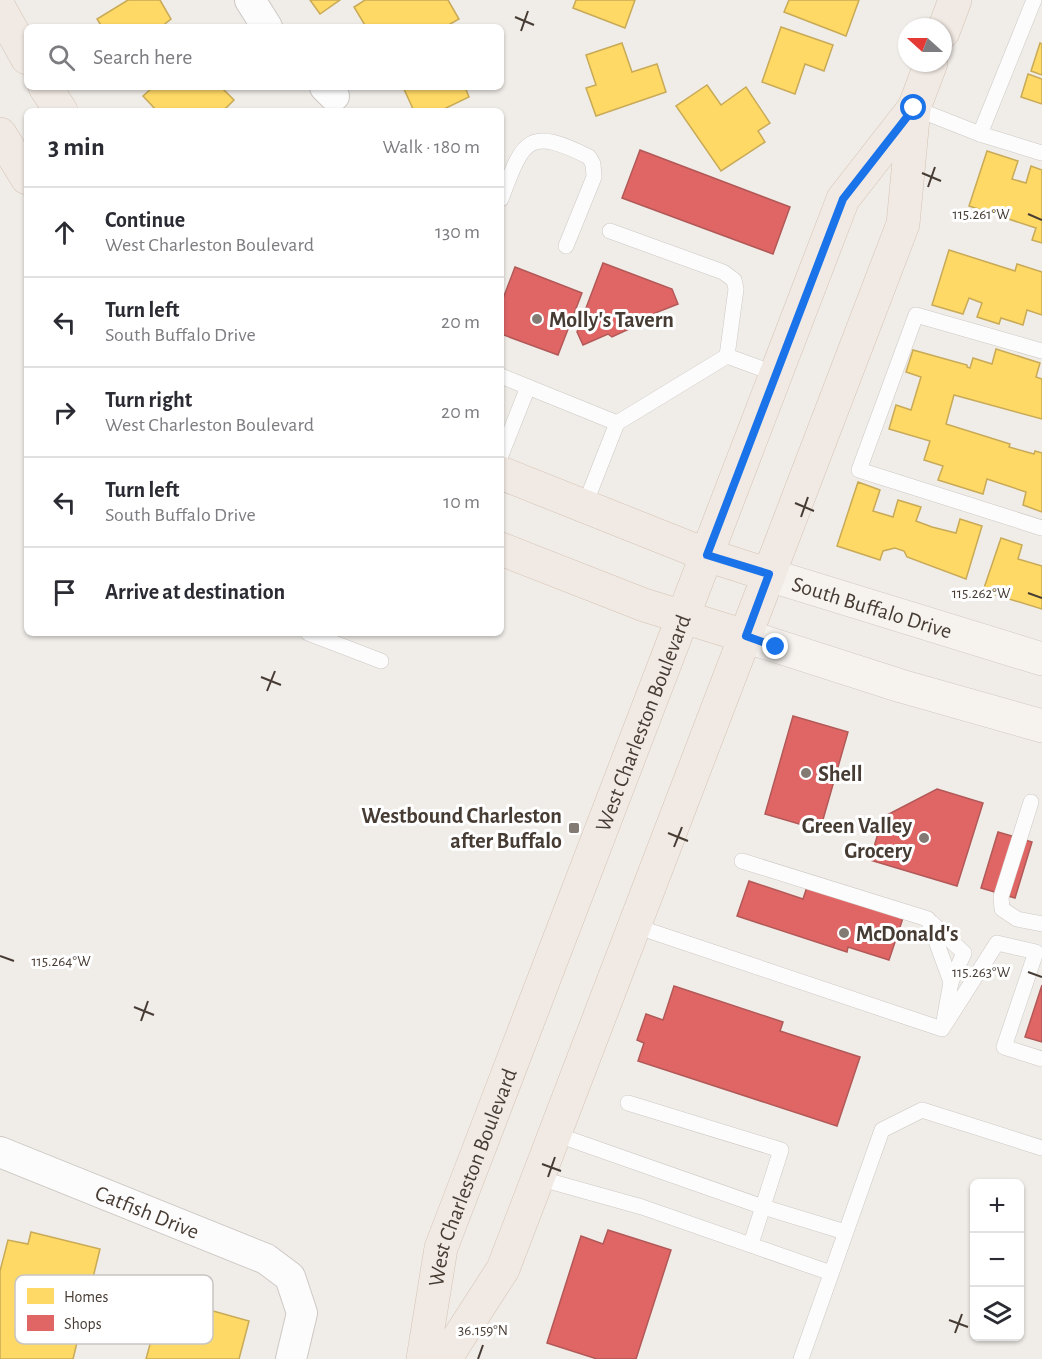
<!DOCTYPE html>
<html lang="en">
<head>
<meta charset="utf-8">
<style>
	:root { --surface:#fff; --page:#f2f2f3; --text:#2b2b33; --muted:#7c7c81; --line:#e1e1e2 }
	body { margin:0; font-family:"Alegreya Sans",sans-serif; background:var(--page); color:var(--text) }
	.controls { position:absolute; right:18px; bottom:18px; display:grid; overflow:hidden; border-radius:9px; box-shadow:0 2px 4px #0004 }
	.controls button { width:54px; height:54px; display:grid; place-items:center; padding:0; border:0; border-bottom:2px solid var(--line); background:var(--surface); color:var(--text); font:30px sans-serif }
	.compass { position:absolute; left:898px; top:18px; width:54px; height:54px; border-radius:50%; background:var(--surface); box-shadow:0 2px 4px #0004; rotate:291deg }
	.stop { position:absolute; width:18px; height:18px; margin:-14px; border:4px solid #1a73e8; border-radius:50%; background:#fff }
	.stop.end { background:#1a73e8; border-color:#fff; box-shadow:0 2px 6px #0008 }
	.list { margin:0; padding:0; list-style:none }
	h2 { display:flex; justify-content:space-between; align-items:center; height:78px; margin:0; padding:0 24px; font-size:26px }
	h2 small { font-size:20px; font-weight:400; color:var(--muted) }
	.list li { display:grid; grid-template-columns:39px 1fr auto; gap:18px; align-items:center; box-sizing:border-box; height:90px; padding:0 24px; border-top:2px solid var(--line) }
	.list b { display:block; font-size:22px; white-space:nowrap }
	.list p { margin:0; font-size:20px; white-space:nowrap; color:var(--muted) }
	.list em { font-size:20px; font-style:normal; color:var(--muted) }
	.icon { flex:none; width:33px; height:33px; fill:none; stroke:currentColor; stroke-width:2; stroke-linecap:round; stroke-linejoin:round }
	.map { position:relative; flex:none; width:1042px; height:1359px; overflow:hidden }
	.search { position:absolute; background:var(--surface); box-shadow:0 2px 4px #0004; left:24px; top:24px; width:480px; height:66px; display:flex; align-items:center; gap:15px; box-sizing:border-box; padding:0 21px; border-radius:9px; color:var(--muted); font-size:22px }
	.panel { position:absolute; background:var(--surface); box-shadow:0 2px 4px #0004; left:24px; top:108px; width:480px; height:528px; border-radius:9px }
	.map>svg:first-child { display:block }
	.homes { fill:#ffd966; stroke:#c8aa57; stroke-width:1.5 }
	.shops { fill:#e06666; stroke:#b25957; stroke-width:1.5 }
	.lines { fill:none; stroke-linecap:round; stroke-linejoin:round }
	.service-casing { stroke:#cdc8c4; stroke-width:16 }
	.minor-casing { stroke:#cdc8c4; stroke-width:32 }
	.secondary-casing { stroke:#d2c9c0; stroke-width:34 }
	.primary-casing { stroke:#d4c4b4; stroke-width:34 }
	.service { stroke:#fdfcfc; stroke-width:15 }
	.minor { stroke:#fdfcfc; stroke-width:30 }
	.secondary { stroke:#f6f2ee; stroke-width:33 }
	.primary { stroke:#f1e9e3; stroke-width:33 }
	.route { stroke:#1a73e8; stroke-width:8 }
	.ticks { fill:none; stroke:#473c34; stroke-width:2 }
	.poi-dot { fill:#827a73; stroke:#fff; stroke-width:2 }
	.labels { text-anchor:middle; stroke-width:6; stroke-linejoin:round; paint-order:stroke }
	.poi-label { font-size:22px; font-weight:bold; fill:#473c34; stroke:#fff; text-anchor:start }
	.street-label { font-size:22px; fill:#473c34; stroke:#fff }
	.key { fill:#fff; stroke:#c8c4c2; stroke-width:1.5 }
	.key-label { font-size:16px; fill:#473c34 }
	.ticks-label { font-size:15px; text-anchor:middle; fill:#473c34; stroke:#fff; stroke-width:6; stroke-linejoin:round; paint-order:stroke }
</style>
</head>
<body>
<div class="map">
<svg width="1042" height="1359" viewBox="0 0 1042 1359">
	<rect width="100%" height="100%" fill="#f0ece8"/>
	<g class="homes">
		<path d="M128,0H160L171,19L161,27H102L97,19Z"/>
		<path d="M310,0H340L320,14Z"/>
		<path d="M365,0H448L459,19L445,27H366L354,7Z"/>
		<path d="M576,0H635L625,28L573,8Z"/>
		<path d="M789,0H859L846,36L784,12Z"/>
		<path d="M781,27L833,45L824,71L805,64L795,94L762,82Z"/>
		<path d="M622,43L632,72L657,64L666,92L596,116L586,88L596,85L586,55Z"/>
		<path d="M1040,43L1042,44V75L1031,71Z"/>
		<path d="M1028,74L1042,79V104L1021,97Z"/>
		<path d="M707,85L721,105L746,87L770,123L758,131L765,142L721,171L676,106Z"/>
		<path d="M153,87H221L234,100L223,111H157L143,96Z"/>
		<path d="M403,87H465L469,97L440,111H414Z"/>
		<path d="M987,151L1018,161L1012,179L1026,183L1031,166L1042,170V243L1032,240L1036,228L969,206Z"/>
		<path d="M949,250L1015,271L1017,264L1042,272V315L1027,310L1023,325L1001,318L999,324L977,317L982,303L969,298L963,314L932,305Z"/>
		<path d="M996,349L1040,363L1036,377L1042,379V419L954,395L946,424L1010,444L1009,447L1034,454L1035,451L1042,453V512L1023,505L1026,492L987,479L983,494L938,480L943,466L924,460L930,441L889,429L896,405L911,410L921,377L906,372L913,350L967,365V367L970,368L973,358L992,364Z"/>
		<path d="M858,482L880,490L873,511L893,517L898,500L921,507L916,521L932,527L956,533L960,519L982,526L966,579L907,557L904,551L895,548L883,551L880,560L837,546Z"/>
		<path d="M1001,538L1022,545L1018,559L1042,566V609L983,591Z"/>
		<path d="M31,1232L100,1249L73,1359H0V1271L8,1240L28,1244Z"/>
		<path d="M163,1297L249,1321L239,1359H146Z"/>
	</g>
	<g class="shops">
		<path d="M640,150L790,207L773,254L622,198Z"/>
		<path d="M603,263L672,289L678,304L655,313L653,318L612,337L608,334L583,345L577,332Z"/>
		<path d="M515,267L582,293L558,355L501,334V304Z"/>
		<path d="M793,716L848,732L820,830L765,814Z"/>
		<path d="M937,789L983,803L957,886L870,860L883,817Z"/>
		<path d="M998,832L1032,842L1015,898L981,888Z"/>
		<path d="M749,881L803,899L807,887L903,918L889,960L848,947L847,952L737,916Z"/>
		<path d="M1042,985V1042L1025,1037Z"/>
		<path d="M674,986L783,1022L780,1031L860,1057L837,1126L638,1061L644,1043L637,1040L646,1014L663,1020Z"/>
		<path d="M608,1230L671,1250L636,1359H597L547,1343L581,1236L603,1244Z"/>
	</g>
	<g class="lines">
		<g class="service-casing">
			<g id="service">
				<path d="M1034,0L980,134L1042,153"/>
				<path d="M914,108L980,134"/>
				<path d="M501,199C523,142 526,125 589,157L593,164L594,177L566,246"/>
				<path d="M610,231L723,272L734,280L736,289L727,356"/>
				<path d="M1042,351L916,315L859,470L1042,528"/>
				<path d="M501,376L528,387"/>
				<path d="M501,455L528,387L617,423"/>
				<path d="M584,507L617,423L727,356L776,374"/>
				<path d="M308,633L381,661"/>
				<path d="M1031,802L1001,897L1002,909L1017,919L1042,924"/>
				<path d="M742,861L928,919L951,982L944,1021"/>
				<path d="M932,923L964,953L951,982"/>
				<path d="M635,926L942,1029L997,943L1036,952L1004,1047L1042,1059"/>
				<path d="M628,1103L781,1150L751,1244"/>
				<path d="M555,1134L763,1207L845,1232"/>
				<path d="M538,1178L642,1207L831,1273"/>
				<path d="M801,1359L882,1130L922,1110L1042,1148"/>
			</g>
		</g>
		<g class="minor-casing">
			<g id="minor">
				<path d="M250,0L267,27"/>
				<path d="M325,87L334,96"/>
				<path id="s1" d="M0,1152L266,1259L290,1277L302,1313L291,1359"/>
			</g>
		</g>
		<g class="secondary-casing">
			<g id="secondary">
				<path id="s2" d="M769,575L1042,659"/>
				<path d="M745,636L901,686L1042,726"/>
			</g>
		</g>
		<g class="primary-casing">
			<g id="primary">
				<path d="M0,9L27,58"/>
				<path d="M943,32L955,0"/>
				<path d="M45,87L61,111"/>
				<path d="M0,134L27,178"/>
				<path d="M501,473L707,555L769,575"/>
				<path d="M501,549L644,605L745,636"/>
				<path id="s3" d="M423,1359L441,1248L843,199L914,108"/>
				<path d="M445,1359L503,1269L903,224L914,108L931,63"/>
			</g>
		</g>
		<use href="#service" class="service"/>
		<use href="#minor" class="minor"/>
		<use href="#secondary" class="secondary"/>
		<use href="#primary" class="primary"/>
	</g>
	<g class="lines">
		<path class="route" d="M776,647L746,636L769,574L707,555L843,199L914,108"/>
	</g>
	<path class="ticks" d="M515,17L534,25M521,31L528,11M922,173L941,181M928,187L935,167M1028,214L1042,220M795,503L814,511M801,517L808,497M1028,593L1042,598M261,677L281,685M267,691L275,671M668,833L688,841M674,847L682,827M0,956L14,961M1028,972L1042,977M134,1007L154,1015M141,1021L148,1001M542,1164L561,1171M548,1177L555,1157M949,1320L968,1327M955,1333L962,1314M478,1359L483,1345"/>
	<g class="poi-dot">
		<circle cx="537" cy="319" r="6"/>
		<circle cx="806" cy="773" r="6"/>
		<rect x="568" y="822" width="12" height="12" rx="3"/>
		<circle cx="924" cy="838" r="6"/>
		<circle cx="844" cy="933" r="6"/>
	</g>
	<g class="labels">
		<g class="poi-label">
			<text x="549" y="327">Molly's Tavern</text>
			<text x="818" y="781">Shell</text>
			<text x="562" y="823" text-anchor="end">Westbound Charleston<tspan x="562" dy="25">after Buffalo</tspan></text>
			<text x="912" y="833" text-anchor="end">Green Valley<tspan x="912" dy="25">Grocery</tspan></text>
			<text x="856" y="941">McDonald's</text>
		</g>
		<g class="street-label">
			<text dy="8" stroke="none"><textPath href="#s2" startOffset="108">South Buffalo Drive</textPath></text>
			<text dy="8" stroke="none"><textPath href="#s3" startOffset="675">West Charleston Boulevard</textPath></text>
			<text dy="8" stroke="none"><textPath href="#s3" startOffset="189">West Charleston Boulevard</textPath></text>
			<text dy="8" stroke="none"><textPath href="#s1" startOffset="159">Catfish Drive</textPath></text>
		</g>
	</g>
	<rect x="15" y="1275" width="198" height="69" rx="9" class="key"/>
	<rect x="27" y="1288" width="27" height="16" fill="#ffd966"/>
	<rect x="27" y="1315" width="27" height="16" fill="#e06666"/>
	<g class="key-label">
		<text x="64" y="1302">Homes</text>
		<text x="64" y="1329">Shops</text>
	</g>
	<g class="ticks-label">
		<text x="981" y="219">115.261°W</text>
		<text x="981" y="598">115.262°W</text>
		<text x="61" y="966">115.264°W</text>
		<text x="981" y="977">115.263°W</text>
		<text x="483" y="1335">36.159°N</text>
	</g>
</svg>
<div class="controls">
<button>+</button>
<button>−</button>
<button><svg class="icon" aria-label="layers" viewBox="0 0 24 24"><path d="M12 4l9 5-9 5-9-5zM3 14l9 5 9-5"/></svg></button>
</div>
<svg class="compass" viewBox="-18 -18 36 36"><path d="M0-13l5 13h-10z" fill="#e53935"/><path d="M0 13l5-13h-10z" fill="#7c7c81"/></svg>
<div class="stop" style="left:914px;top:108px"></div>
<div class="stop end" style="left:776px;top:647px"></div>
<div class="search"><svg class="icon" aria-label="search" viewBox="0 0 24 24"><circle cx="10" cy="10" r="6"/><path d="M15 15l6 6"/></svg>Search here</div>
<section class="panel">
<h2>3 min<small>Walk · 180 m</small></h2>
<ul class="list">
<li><svg class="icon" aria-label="ahead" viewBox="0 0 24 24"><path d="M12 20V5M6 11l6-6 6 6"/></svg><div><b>Continue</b><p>West Charleston Boulevard</p></div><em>130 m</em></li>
<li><svg class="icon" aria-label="left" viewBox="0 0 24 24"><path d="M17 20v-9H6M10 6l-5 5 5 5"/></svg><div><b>Turn left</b><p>South Buffalo Drive</p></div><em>20 m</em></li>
<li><svg class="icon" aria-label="right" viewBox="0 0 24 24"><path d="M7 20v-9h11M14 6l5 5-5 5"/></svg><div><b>Turn right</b><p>West Charleston Boulevard</p></div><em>20 m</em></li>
<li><svg class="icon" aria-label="left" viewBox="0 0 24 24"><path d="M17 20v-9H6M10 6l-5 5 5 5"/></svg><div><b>Turn left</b><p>South Buffalo Drive</p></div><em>10 m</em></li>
<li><svg class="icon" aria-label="arrive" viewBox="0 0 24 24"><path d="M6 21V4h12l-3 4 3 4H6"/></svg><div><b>Arrive at destination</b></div></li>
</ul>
</section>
</div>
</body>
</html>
